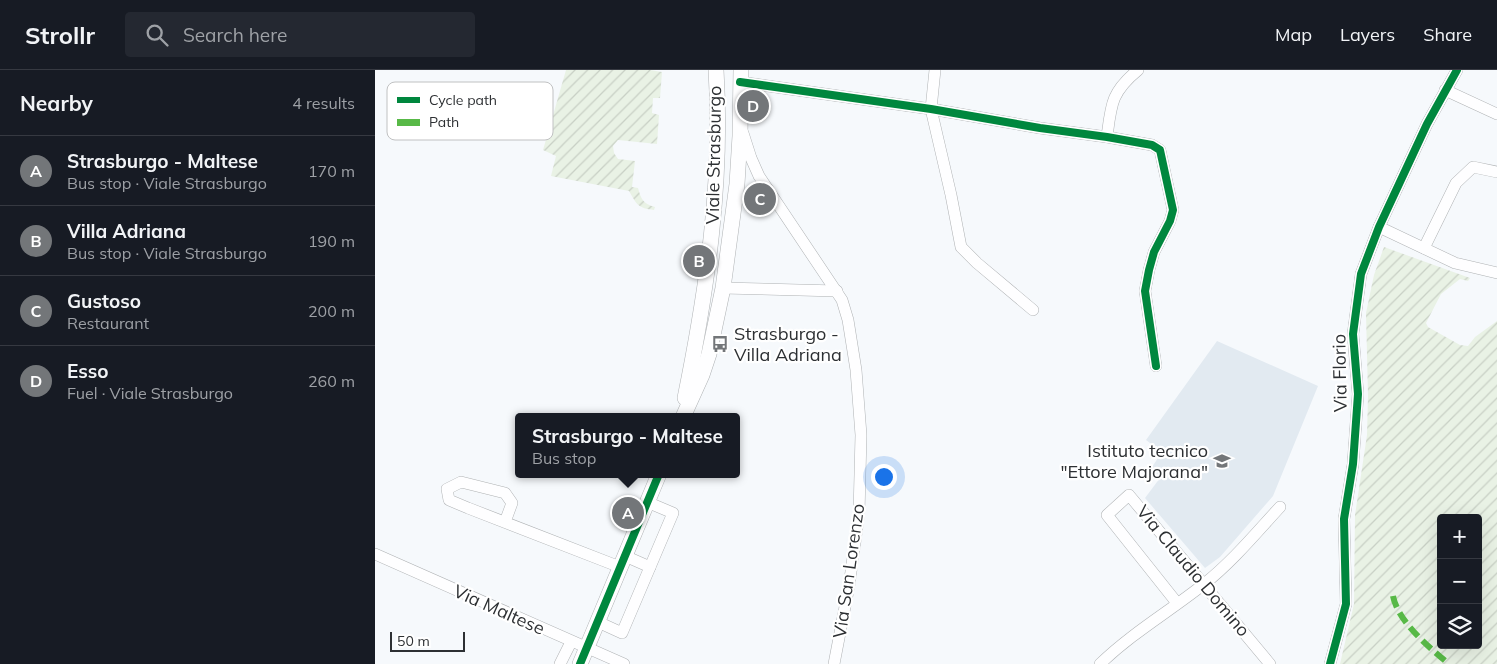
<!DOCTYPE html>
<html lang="en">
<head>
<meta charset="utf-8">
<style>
	:root { --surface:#171b24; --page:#242831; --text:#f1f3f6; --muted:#9ea1a6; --line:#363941; --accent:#737679 }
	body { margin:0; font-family:Mulish,sans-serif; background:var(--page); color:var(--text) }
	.controls { position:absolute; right:15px; bottom:15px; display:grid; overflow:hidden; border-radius:5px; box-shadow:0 5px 20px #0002 }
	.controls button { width:45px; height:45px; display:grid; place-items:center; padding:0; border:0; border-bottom:1px solid var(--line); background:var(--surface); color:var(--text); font:25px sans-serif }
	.scale { position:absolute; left:15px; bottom:12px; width:75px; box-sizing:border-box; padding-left:5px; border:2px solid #2d3033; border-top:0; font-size:14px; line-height:18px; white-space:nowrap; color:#2d3033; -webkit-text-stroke:4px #fff; paint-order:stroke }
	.you { position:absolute; left:508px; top:406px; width:18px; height:18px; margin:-12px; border:4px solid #fff; border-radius:50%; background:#1a73e8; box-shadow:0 0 0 8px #1a73e833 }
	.badge { display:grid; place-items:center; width:32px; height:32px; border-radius:50%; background:var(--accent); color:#fff; font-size:16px; font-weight:700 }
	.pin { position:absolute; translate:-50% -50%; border:2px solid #fff; box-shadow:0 1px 5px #0006 }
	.popup { position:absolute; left:140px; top:343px; width:225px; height:65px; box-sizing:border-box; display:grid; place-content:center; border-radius:5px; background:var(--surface); filter:drop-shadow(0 1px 4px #0005); font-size:16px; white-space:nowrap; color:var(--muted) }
	.popup b { font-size:19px; color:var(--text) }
	.popup::after { content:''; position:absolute; left:50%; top:100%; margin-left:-10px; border:10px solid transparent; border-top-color:var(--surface) }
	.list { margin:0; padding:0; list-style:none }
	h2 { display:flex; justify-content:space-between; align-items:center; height:65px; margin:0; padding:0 20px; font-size:21px }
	h2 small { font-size:16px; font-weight:400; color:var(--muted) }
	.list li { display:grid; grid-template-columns:32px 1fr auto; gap:15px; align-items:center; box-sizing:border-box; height:70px; padding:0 20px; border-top:1px solid var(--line) }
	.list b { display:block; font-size:19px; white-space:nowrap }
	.list p { margin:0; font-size:16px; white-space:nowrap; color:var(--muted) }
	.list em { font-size:16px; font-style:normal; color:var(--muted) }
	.icon { flex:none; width:28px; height:28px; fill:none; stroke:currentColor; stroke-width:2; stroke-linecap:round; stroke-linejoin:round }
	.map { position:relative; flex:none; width:1122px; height:594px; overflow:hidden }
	header { display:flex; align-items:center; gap:30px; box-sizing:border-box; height:70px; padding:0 25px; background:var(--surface); border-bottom:1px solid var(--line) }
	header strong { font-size:24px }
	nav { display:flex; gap:28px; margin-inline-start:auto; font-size:18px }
	.search { width:350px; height:45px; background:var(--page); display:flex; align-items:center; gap:12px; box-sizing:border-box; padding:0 18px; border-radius:5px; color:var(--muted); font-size:19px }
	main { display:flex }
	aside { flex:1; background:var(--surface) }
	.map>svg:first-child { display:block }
	.built { fill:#e2eaf1 }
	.garden { fill:url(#garden-furrows); fill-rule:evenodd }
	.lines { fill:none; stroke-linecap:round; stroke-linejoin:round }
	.minor-casing { stroke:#afb2b4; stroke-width:12 }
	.tertiary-casing { stroke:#afb2b4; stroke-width:16 }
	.minor { stroke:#fefeff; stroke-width:11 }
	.tertiary { stroke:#fefeff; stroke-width:15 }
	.quiet { stroke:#58b947; stroke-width:6; stroke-dasharray:12 6; stroke-linecap:butt }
	.cycleway-casing { stroke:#fff; stroke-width:11 }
	.cycleway { stroke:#00873e; stroke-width:8 }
	.labels { text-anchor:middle; stroke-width:4.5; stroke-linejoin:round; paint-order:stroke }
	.street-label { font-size:18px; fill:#2d3033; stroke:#fff }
	.poi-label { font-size:18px; fill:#2d3033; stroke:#fff; text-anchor:start }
	.key { fill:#fff; stroke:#c0c1c2; stroke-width:1 }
	.key-label { font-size:14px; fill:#2d3033 }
</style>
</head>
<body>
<header>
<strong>Strollr</strong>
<div class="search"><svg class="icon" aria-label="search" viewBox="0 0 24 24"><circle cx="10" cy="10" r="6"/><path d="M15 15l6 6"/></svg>Search here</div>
<nav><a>Map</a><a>Layers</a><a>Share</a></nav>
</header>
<main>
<aside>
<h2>Nearby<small>4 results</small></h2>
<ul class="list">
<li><span class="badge">A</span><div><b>Strasburgo - Maltese</b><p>Bus stop · Viale Strasburgo</p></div><em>170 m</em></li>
<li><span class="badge">B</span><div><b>Villa Adriana</b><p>Bus stop · Viale Strasburgo</p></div><em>190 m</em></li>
<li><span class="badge">C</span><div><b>Gustoso</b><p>Restaurant</p></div><em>200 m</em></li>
<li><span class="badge">D</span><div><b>Esso</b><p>Fuel · Viale Strasburgo</p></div><em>260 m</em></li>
</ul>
</aside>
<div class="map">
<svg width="1122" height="594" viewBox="0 0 1122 594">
	<defs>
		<pattern id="garden-furrows" width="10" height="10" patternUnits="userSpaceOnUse" patternTransform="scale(1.25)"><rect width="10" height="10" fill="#e9f2e5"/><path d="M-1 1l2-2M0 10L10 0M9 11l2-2" fill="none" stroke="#c8d0c5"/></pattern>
	</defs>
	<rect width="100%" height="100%" fill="#f6f9fc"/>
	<path class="built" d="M842,271L943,316L898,426L845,487L830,498L770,428L785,408L775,400L787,382L771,370Z"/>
	<g class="garden">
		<path d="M191,0H275L287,2L285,28H278L277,43L284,45L282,74L243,70L238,76L239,83L243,89L260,91L257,117L263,118C266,129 268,134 280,137L279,140C263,138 262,135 254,121L176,106L181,86L168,80Z"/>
		<path d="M1009,177L1095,208L1093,211L1085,209L1066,224L1051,253L1053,257L1085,275L1093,276L1100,267L1122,251V594H965L979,534L980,445L992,365L993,326L991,243L999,205ZM1066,448H1103V575H1066Z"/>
	</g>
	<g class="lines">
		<g class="minor-casing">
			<g id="minor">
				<path d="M560,0L556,39L576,125L586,177L602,193L658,240"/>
				<path d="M365,12L556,39L665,58L732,67L777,75L785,80L798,140L795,151L779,182L774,200L770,221L781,296"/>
				<path d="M1070,20L1122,44"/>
				<path d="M368,63L376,88L384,106L467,230L473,250L481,300L486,365L484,444L474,516L459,594"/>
				<path d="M732,67C736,35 736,22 763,0"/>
				<path d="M1004,157L1080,193L1122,203"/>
				<path d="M1049,178L1081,113L1098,97L1122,102"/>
				<path d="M348,218L462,221"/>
				<path d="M130,452L137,433L130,423L86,412L72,419L74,430L93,438L245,497"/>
				<path d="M0,484L249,594"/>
				<path d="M250,486L275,497"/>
				<path d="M802,533L732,445L754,425L895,594"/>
				<path d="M223,552L247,563L298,443L272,432"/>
				<path d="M185,594L196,572"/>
				<path d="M725,594C757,563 795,541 829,514C857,492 881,463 905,437"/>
				<path d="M955,594L971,534L969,449L978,394L983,324L978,264L986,204L1004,157L1052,54L1082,0"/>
			</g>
		</g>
		<g class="tertiary-casing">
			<g id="tertiary">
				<path d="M310,328C332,220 348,111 341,0"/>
				<path d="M308,347L327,305L334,284L348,218L362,114L365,66L366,0"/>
				<path d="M205,594L284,404"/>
			</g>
		</g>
		<use href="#minor" class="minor"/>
		<use href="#tertiary" class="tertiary"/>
		<path class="quiet" d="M1018,526C1023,552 1055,578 1074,594"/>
		<g class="cycleway-casing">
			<g id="cycleway">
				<path d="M365,12L556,39L665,58L732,67L777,75L785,80L798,140L795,151L779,182L774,200L770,221L781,296"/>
				<path d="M205,594L284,404"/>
				<path d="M955,594L971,534L969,449L978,394L983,324L978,264L986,204L1004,157L1052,54L1082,0"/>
			</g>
		</g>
		<use href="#cycleway" class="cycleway"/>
	</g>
	<defs>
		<g id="bus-bare" transform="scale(1.35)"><path d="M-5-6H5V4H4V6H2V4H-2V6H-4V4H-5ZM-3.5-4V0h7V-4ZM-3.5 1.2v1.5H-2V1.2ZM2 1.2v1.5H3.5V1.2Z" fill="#737679" stroke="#fff" stroke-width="2.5" paint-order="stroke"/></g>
		<g id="school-bare" transform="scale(1.35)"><path d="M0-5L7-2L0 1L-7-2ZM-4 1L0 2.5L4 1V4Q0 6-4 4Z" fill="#737679" stroke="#fff" stroke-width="2.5" paint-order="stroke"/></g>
	</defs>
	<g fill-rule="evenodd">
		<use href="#bus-bare" x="345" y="274"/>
		<use href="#school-bare" x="847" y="391"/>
	</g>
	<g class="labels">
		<g class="street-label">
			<text transform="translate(339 85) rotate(-89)" y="6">Viale Strasburgo</text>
			<text transform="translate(965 303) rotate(-91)" y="6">Via Florio</text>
			<text transform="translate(474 501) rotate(-82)" y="6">Via San Lorenzo</text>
			<text transform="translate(818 501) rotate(50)" y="6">Via Claudio Domino</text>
			<text transform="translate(124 540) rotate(24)" y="6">Via Maltese</text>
		</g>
		<g class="poi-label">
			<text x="359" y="270">Strasburgo -<tspan x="359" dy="21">Villa Adriana</tspan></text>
			<text x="833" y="387" text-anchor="end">Istituto tecnico<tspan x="833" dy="21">"Ettore Majorana"</tspan></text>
		</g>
	</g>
	<rect x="12" y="12" width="166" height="58" rx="8" class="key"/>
	<rect x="22" y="27" width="23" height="6" fill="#00873e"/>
	<rect x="22" y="49" width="23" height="7" fill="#58b947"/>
	<g class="key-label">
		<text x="54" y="35">Cycle path</text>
		<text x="54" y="57">Path</text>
	</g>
</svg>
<div class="controls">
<button>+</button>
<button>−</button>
<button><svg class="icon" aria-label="layers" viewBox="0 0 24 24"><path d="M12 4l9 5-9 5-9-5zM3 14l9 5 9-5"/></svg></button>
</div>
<div class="scale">50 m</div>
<div class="you"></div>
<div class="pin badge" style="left:253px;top:443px">A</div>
<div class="popup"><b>Strasburgo - Maltese</b>Bus stop</div>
<div class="pin badge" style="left:324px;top:191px">B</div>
<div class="pin badge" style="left:385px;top:129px">C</div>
<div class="pin badge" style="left:378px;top:36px">D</div>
</div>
</main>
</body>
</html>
